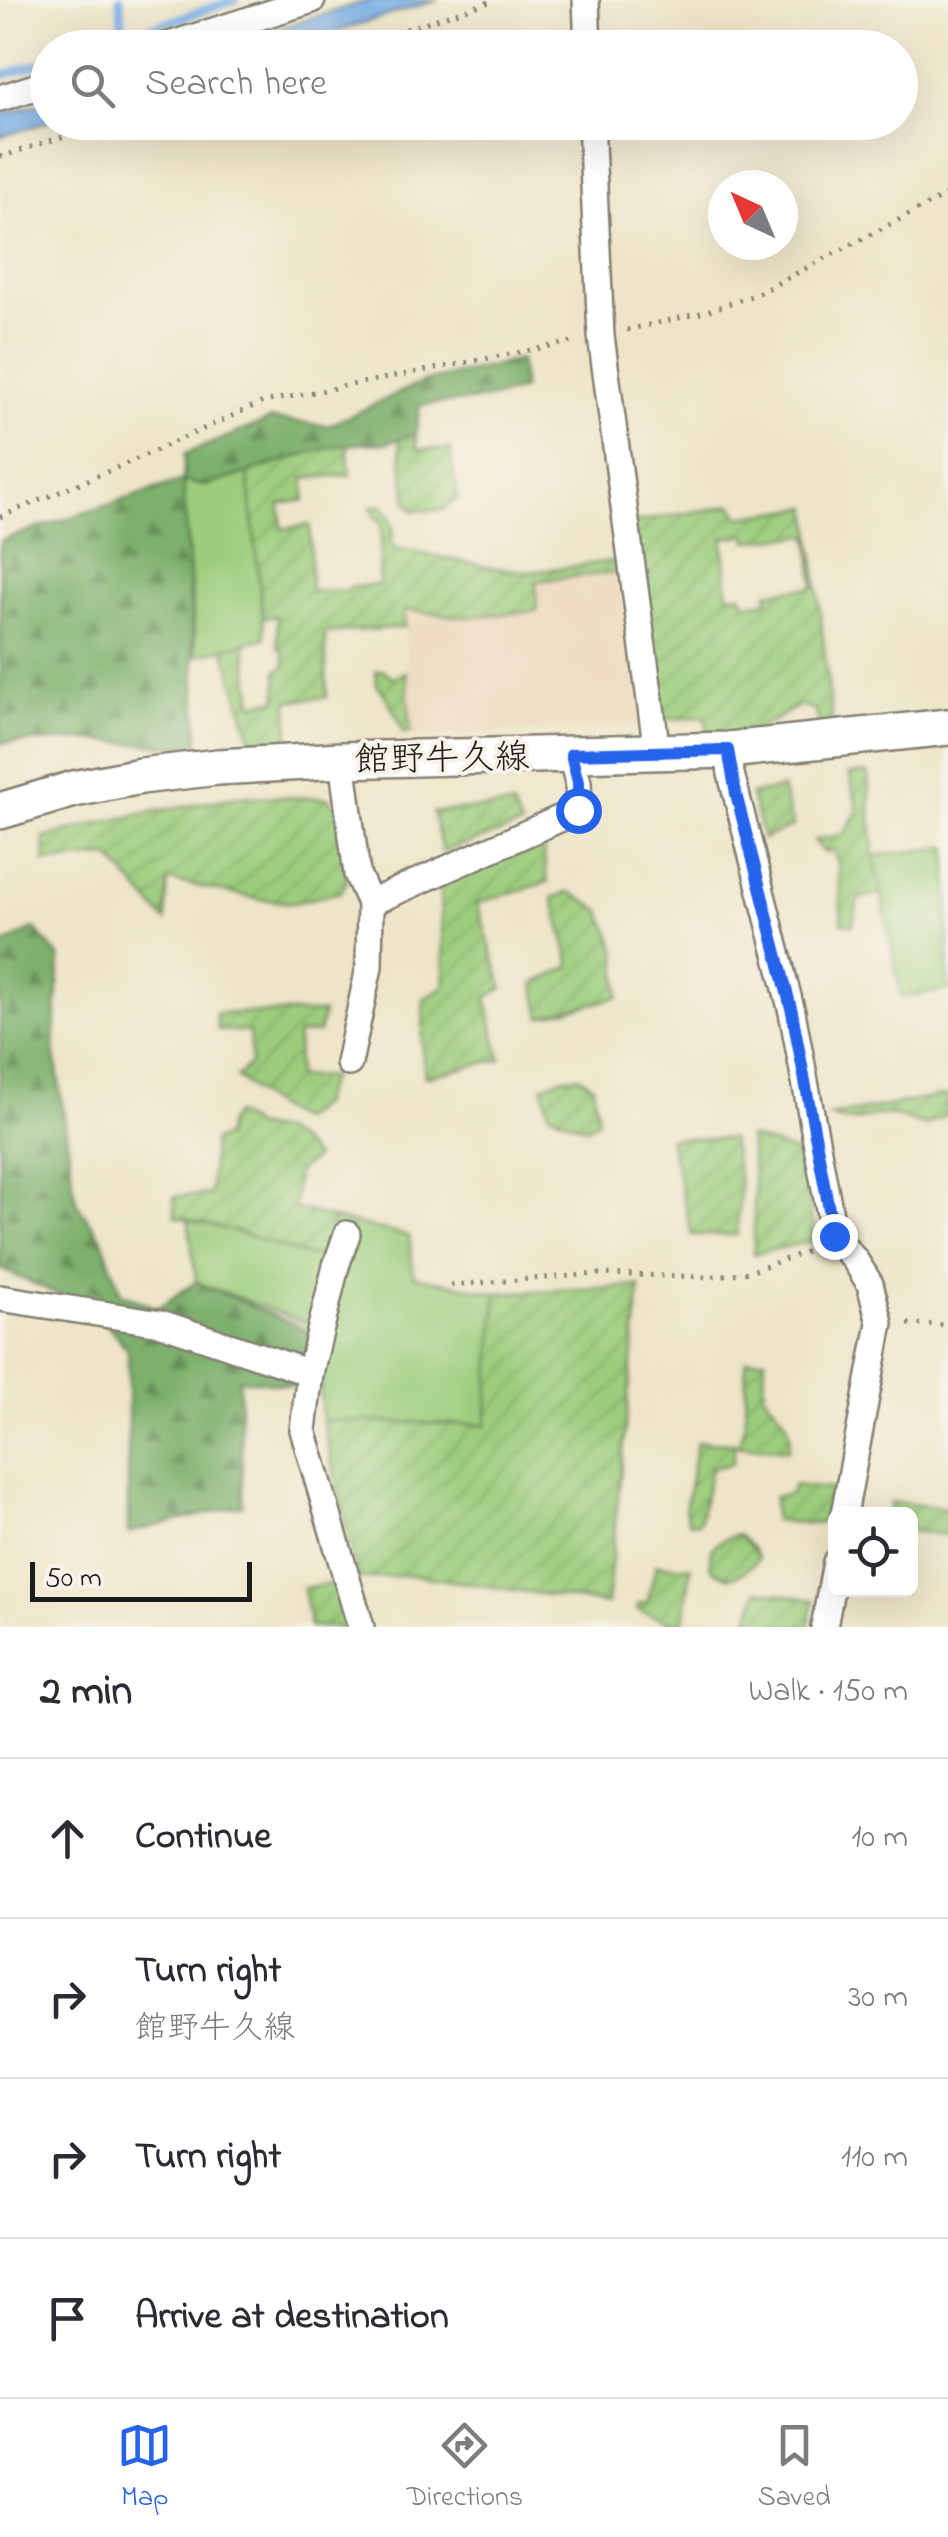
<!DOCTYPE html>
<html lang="en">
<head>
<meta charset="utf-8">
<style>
	:root { --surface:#fff; --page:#f2f2f3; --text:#2b2b33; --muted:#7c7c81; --line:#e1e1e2; --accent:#2563eb }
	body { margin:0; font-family:"Indie Flower","Klee One",sans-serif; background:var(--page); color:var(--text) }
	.controls { position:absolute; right:30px; bottom:30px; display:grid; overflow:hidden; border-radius:15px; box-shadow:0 10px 40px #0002 }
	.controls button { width:90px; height:90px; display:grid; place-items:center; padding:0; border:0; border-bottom:2px solid var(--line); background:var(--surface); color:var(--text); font:50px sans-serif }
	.compass { position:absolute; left:708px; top:170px; width:90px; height:90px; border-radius:50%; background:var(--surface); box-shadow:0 10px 40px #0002; rotate:316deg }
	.scale { position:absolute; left:30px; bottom:25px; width:222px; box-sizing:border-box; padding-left:10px; border:5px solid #1c1c1c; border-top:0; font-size:28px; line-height:35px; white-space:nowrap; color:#1c1c1c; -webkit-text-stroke:8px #f7f3e8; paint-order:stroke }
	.stop { position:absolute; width:30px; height:30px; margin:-22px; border:8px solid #2563eb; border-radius:50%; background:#fff }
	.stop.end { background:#2563eb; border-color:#fff; box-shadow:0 2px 10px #0008 }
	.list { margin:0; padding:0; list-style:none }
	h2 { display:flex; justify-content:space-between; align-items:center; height:130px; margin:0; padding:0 40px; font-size:42px }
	h2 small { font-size:32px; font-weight:400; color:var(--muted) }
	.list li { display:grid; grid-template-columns:65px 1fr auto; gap:30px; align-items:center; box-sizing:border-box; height:160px; padding:0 40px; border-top:2px solid var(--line) }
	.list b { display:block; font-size:38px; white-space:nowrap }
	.list p { margin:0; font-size:32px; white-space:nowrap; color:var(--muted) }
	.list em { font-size:32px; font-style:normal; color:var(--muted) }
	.icon { flex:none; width:55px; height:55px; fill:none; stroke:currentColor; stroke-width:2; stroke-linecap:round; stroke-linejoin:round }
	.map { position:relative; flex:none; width:948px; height:1627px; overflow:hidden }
	.search { position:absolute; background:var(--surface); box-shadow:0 10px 40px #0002; left:30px; right:30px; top:30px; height:110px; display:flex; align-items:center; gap:25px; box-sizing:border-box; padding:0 35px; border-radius:55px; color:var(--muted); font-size:38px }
	.sheet { height:770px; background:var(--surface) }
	nav { display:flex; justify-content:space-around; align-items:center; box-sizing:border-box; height:140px; border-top:2px solid var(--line); background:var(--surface); font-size:28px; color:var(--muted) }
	nav a { display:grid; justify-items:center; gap:5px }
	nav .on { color:var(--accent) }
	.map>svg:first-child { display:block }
	.built { fill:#edd7bb }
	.grass { fill:#9ccd7d; stroke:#5c744c; stroke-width:2.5 }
	.forest { fill:url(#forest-firs); stroke:#4c6644; stroke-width:2.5 }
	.garden { fill:url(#garden-furrows); stroke:#5c744c; stroke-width:2.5; fill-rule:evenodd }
	.water { fill:#76aee6; stroke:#496581; stroke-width:2.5 }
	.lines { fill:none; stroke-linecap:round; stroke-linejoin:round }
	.stream { stroke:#76aee6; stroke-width:9 }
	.minor-casing { stroke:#858072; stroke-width:30 }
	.secondary-casing { stroke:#858072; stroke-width:40 }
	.path { stroke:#858072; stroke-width:5; stroke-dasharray:2.5 8; stroke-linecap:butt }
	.minor { stroke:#fff; stroke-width:25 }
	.secondary { stroke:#fff; stroke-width:35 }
	.route { stroke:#2563eb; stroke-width:12 }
	.labels { text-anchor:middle; stroke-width:8; stroke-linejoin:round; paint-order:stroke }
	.street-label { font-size:35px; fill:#1c1c1c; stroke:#f7f3e8 }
</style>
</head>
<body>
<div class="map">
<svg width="948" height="1627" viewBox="0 0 948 1627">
	<defs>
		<pattern id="forest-firs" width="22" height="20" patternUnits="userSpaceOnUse" patternTransform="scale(2.5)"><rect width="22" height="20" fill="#7db06c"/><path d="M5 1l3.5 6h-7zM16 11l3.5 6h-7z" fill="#668e58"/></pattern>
		<pattern id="garden-furrows" width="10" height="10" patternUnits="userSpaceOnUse" patternTransform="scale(2.5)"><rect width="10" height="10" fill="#9ccd7d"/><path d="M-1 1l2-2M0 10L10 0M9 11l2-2" fill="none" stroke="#86af6b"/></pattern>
	</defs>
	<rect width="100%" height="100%" fill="#f7f3e8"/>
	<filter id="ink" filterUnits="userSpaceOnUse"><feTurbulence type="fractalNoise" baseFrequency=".01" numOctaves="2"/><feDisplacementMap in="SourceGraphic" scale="20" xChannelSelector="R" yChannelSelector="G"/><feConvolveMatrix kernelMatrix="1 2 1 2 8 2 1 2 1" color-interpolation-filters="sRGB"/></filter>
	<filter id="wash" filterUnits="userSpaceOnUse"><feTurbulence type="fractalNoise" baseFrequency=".0048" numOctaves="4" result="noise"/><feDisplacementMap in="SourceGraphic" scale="40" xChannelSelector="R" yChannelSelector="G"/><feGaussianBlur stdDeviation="2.25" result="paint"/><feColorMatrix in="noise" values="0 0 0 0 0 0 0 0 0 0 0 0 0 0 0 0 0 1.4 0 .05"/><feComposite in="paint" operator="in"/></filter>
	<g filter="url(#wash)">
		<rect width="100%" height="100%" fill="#eee5c8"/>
		<path class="built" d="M617,572L645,723L413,737L403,610L467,617L537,610L536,581Z"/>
		<g class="grass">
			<path d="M248,473L265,638L196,656L183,480L205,486Z"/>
			<path d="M948,847V990L901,997L874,856Z"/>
			<path d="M188,1219L247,1235L305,1255L321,1257L334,1219L409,1236L414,1276L497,1293L486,1425L322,1420L320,1389L333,1333L196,1282Z"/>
		</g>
		<g class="forest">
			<path d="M520,360L523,389L489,399L420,405L416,433L387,443L356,444L322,449L204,486L183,481L199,748L86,740L0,743V541L183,480L185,454L271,419L328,426L425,381Z"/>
			<path d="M34,928L60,958L54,1046L76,1202L101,1237L121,1293L157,1308L196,1282L326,1338L320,1389L239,1379L243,1505L128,1533V1350L96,1311L0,1269V947Z"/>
		</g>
		<g class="garden">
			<path d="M416,433L417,449H450L458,498L443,510L413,511L407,501L399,439Z"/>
			<path d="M347,445L350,475L305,478V500L280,504L282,529L310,525L311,591L350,590V587L379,585C379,563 382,543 381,521L375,518L371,507L381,505C395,518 393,529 392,547L488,567L531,572L620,560L617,572L536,581L537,611L467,617L404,610L405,627L325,633L327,697L288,701L289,741L252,743L224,648L245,643L253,704L278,699L277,671L285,666L283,650L278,648L277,616L263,618L248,473L322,449Z"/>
			<path d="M732,505L740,517L809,507L833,731L824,733L814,710L798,706C767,725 746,738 710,741L705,717L665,720L633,523ZM747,535L748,541L809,535L814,587L768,592V601L746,604L741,594L728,595L723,538Z"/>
			<path d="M383,670L394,678L406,672L411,732L403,733C401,723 385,692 377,685L376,671Z"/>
			<path d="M868,773L874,856L881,893L858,899L853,925L842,923L838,863L833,851L825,853L814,840L844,834L858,810L849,774Z"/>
			<path d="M782,788L793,826L763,839L751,795Z"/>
			<path d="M244,796L328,798L339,811L347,881L341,892L293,903L259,899L168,880L166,921L110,857L45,862L44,838C110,818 177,807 244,796Z"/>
			<path d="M513,806L521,826L442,852L433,812Z"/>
			<path d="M541,836L548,882L477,903L503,988L486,998L501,1059L425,1077L422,1052L424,999L445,985L439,880Z"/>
			<path d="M570,892L601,910L617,951L619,997L541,1017L534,984L571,966L553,897Z"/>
			<path d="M216,1013H323L319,1033L298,1034L297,1077L331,1076L320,1105L300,1120C276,1110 257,1094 237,1077L251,1063L249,1032L218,1030Z"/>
			<path d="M579,1076L593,1086L598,1120L587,1128L549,1113L543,1086L564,1077Z"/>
			<path d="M948,1095V1113L926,1126C913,1122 899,1115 886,1115C861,1114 862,1129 830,1116Z"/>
			<path d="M235,1114L253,1126L284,1132L301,1144L315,1158L297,1172L294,1208L334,1219L322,1257L305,1255L247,1235L175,1216L174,1197L210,1194L213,1141L225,1137L228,1122Z"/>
			<path d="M749,1137L799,1153L816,1240L754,1254V1186Z"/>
			<path d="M669,1138L731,1139L740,1185L737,1235H692Z"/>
			<path d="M640,1286L607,1604L413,1575L358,1579L322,1420L486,1425L497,1293Z"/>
			<path d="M765,1358L764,1394C780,1415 795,1421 788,1450L738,1446L745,1422L746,1360Z"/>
			<path d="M697,1442L735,1443L732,1464L711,1468L699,1523H689L685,1510Z"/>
			<path d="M794,1485L831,1489L830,1510L819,1524L774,1521V1497L790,1494Z"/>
			<path d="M890,1502L948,1508V1535L911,1531L910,1514H889Z"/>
			<path d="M738,1535L753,1548L758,1559C742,1576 730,1583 711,1568C707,1545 717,1540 738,1535Z"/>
			<path d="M656,1565L691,1567L683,1627L637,1610L639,1603L647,1604Z"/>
			<path d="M339,1583L350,1627H310L303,1588Z"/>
			<path d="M758,1590L814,1600L809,1627H746Z"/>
		</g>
		<g class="water">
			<path d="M370,0H438L286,47H218Z"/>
			<path d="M47,101V122L0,137V115Z"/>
		</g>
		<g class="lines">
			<g class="stream">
				<path d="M120,0L123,37"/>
				<path d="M90,48L235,0"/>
				<path d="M0,76L48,61"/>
			</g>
		</g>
	</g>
	<g filter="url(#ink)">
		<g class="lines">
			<g class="minor-casing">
				<g id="minor">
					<path d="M586,0L588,48"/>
					<path d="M160,48L312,0"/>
					<path d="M0,98L48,83"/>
					<path d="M591,122L601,336L657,752"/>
					<path d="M728,750L731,774L792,1012L834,1236L855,1260L870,1284L880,1323L844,1514"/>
					<path d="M342,760L357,874L370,903L579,810L578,782L571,755"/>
					<path d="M349,1063L369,967L370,903"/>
					<path d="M347,1234L336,1266L310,1373L303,1430L361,1627"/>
					<path d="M0,1298L161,1323L310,1373"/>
					<path d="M824,1627L836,1562"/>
				</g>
			</g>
			<g class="secondary-casing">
				<path id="secondary" d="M0,811L74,789L141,776L218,767L342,760L728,750L948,727"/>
			</g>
			<g class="path">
				<path d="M346,48L496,0"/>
				<path d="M0,157L109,122"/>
				<path d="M627,330L705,312L757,294L948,194"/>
				<path d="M0,517L123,465L263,402L577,341"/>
				<path d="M451,1285L598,1274L707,1277L750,1272L810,1250"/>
				<path d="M908,1324L948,1325"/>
			</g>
			<use href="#minor" class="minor"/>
			<use href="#secondary" class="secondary"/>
		</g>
	</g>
	<g class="lines" filter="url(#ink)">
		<path class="route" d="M578,810V782L571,754L728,750L736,794L792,1012L834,1236"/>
	</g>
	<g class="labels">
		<g class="street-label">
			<text transform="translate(442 757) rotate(-1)" y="12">館野牛久線</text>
		</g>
	</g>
</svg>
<div class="controls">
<button><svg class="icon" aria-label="locate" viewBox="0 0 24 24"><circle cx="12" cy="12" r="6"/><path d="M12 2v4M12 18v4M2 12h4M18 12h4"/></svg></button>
</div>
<svg class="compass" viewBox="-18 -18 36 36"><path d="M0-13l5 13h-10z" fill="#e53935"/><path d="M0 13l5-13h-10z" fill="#7c7c81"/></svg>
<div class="scale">50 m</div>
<div class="stop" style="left:578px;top:810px"></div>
<div class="stop end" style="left:834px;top:1236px"></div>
<div class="search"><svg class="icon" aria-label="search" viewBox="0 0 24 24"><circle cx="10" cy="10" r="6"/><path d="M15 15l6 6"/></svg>Search here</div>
</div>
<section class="sheet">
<h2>2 min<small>Walk · 150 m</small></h2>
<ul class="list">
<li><svg class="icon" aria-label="ahead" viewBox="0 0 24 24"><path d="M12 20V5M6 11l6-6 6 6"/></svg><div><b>Continue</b></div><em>10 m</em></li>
<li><svg class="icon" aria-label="right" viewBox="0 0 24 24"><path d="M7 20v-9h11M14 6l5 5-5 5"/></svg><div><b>Turn right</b><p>館野牛久線</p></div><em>30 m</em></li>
<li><svg class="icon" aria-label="right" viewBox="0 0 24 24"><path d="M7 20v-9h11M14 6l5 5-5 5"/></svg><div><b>Turn right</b></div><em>110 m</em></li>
<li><svg class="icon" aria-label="arrive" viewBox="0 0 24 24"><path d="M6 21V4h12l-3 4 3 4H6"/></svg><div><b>Arrive at destination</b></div></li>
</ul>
</section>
<nav>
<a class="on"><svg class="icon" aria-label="map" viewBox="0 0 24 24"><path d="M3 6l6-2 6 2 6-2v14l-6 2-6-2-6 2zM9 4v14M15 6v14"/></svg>Map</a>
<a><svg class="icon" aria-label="directions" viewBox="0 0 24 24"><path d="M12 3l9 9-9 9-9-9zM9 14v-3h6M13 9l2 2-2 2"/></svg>Directions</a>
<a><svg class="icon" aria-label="saved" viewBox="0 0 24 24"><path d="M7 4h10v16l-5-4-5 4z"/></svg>Saved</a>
</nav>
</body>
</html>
